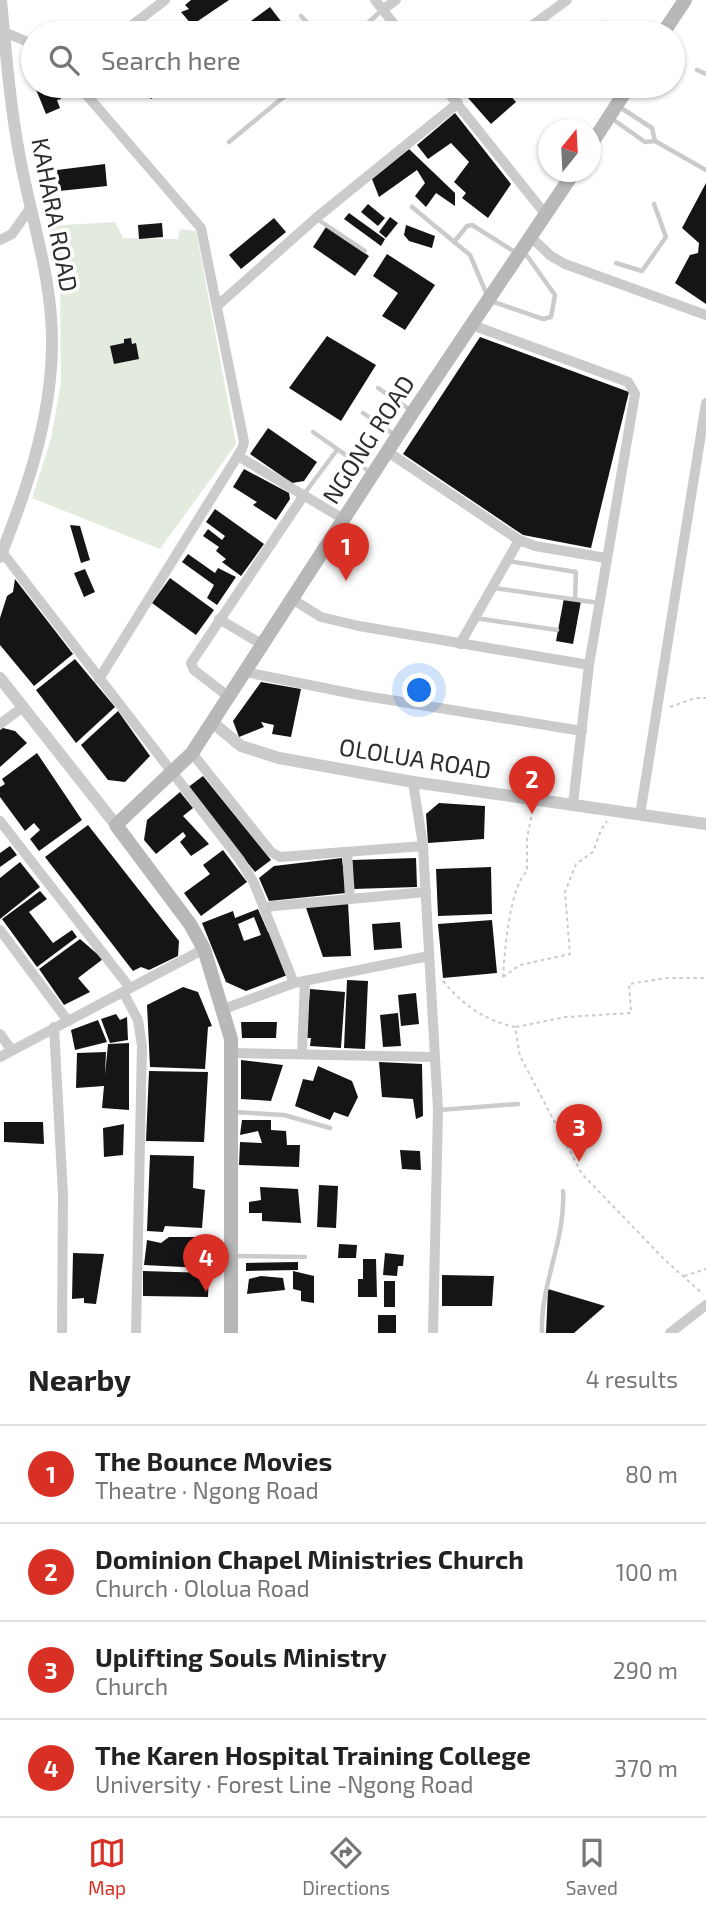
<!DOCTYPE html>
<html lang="en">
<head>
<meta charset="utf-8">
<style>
	:root { --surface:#fff; --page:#f2f2f2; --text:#222; --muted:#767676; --line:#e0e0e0; --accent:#d93025 }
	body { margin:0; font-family:"Exo 2",sans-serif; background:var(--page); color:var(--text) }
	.compass { position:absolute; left:538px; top:119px; width:63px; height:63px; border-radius:50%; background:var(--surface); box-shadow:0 2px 5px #0004; rotate:18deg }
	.you { position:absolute; left:420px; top:691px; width:24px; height:24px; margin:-18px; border:5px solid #fff; border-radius:50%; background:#1a73e8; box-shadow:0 0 0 10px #1a73e833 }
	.badge { display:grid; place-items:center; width:46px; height:46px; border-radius:50%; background:var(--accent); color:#fff; font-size:23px; font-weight:700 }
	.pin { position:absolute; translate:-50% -58px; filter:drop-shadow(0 2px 4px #0008) }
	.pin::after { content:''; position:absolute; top:37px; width:24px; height:21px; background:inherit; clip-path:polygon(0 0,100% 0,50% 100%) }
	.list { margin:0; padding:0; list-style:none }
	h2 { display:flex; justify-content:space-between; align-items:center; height:91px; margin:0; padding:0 28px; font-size:30px }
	h2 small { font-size:23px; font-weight:400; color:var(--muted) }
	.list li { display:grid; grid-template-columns:46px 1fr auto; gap:21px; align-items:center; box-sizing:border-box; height:98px; padding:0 28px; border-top:2px solid var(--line) }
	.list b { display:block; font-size:26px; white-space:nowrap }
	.list p { margin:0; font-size:23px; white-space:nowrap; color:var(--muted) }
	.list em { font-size:23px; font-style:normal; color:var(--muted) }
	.icon { flex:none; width:38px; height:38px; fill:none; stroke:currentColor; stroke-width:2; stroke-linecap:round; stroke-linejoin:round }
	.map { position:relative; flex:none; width:706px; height:1333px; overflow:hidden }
	.search { position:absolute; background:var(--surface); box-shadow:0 2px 5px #0004; left:21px; right:21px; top:21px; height:77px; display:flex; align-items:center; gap:18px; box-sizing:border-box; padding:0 24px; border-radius:38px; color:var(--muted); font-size:26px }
	.sheet { height:483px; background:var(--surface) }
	nav { display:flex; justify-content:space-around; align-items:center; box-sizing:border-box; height:98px; border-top:2px solid var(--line); background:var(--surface); font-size:19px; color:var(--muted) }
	nav a { display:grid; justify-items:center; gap:4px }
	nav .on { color:var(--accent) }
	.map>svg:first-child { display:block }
	.green { fill:#e3eade }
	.building { fill:#151515; fill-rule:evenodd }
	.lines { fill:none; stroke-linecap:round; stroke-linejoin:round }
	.path { stroke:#cbcbcb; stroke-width:2; stroke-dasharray:3.5 3.5; stroke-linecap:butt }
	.service { stroke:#cbcbcb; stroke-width:4.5 }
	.minor { stroke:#cbcbcb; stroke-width:10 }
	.tertiary { stroke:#cbcbcb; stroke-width:12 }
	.secondary { stroke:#b8b8b8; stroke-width:14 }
	.labels { text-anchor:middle; stroke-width:7; stroke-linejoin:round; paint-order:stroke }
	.street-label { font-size:24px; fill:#2e2e2e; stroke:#fff }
</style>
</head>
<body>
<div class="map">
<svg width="706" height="1333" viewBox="0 0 706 1333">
	<rect width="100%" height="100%" fill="#fff"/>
	<path class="green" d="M115,222L123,238L178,239L180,229L196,231L236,444L160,549L32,498L51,439L61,383L60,274L47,226Z"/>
	<g class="building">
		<path d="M191,0H229L192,25L181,12L189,9L185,5Z"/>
		<path d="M270,7L290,33H260L251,21Z"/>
		<path d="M48,86L52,91L57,89L61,99L57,100L60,108L46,114L35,87Z"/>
		<path d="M140,86H162L164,89L151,99Z"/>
		<path d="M466,86H502L516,102L491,124L461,90Z"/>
		<path d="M455,113L511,184L488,218L462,198L466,193L454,182L469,162L451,143L428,159L417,145Z"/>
		<path d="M409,149L455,193V206L436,193L426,207L415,196L425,183L417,170L379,197L372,179Z"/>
		<path d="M105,164L107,186L59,191L57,170Z"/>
		<path d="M706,183V304L675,283L690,255L698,253L699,243L682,228Z"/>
		<path d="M368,204L385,218L378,226L361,212Z"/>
		<path d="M349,213L385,239L381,246L344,219Z"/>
		<path d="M390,217L398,223L386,238L379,232Z"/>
		<path d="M274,218L286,232L241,269L229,255Z"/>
		<path d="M162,223L163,237L139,239L138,225Z"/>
		<path d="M406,225L435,236L432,248L409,241L404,235Z"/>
		<path d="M326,227L369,256L355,276L313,247Z"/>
		<path d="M387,254L435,285L405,330L382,316L398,293L373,276Z"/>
		<path d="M327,336L376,365L341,421L289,388Z"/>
		<path d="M480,337L629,392L591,548L523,535L403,454Z"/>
		<path d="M131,338L132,344L136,343L139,359L114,364L110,346L124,343V339Z"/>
		<path d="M268,428L317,462L304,481L292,483L250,454Z"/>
		<path d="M244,469L289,493L290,499L276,520L253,505L257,502L233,487Z"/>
		<path d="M215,509L264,544L241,576L222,562L226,559L216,551L219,547L203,536L208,529L222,540L225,536L206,522Z"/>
		<path d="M70,525L80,526L90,560L81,563Z"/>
		<path d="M188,554L215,573L218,568L236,577L217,605L207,598L214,585L182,562Z"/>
		<path d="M85,569L95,592L84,597L74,573Z"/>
		<path d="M170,578L214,610L196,635L152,603Z"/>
		<path d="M15,579L73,654L34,686L0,645V618L7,596L13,592Z"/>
		<path d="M564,598L581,601L573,644L556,641Z"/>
		<path d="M75,659L115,707L76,743L36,690Z"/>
		<path d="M261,682L301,689L291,737L272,734L274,725L261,722L264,727L239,737L233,721Z"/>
		<path d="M118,711L150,756L125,782L108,780L81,745Z"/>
		<path d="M3,728L15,731L27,743L0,767V730Z"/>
		<path d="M37,753L82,820L39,851L30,839L40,830L34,823L25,831L0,797V787L5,784L2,779Z"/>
		<path d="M203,776L271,860L255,872L187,788Z"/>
		<path d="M180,792L193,808L183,816L209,844L191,856L180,842L186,836L183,832L156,854L144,840L147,820Z"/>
		<path d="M439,803L485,806L484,839L428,843L426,814Z"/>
		<path d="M88,825L179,941L178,956L149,970L141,967L133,971L45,857Z"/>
		<path d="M10,846L17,855L0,867V853Z"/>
		<path d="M223,850L247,882L201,916L184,893L210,874L203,865Z"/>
		<path d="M342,858L346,893L269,901L259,878L274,866Z"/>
		<path d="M416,858L417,887L353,889L352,860Z"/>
		<path d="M20,862L40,887L0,919V878Z"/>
		<path d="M491,867L492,914L438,916L436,869Z"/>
		<path d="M40,891L47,899L29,912L53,943L72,930L77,937L37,967L2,919Z"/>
		<path d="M348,903L351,956L323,957L305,905Z"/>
		<path d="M258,909L268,932L273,930L290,974L246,991L226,982L202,923L233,911L235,918ZM254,917L261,935L244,941L238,924Z"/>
		<path d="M492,920L497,973L443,978L438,924Z"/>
		<path d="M400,922L402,948L374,950L372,924Z"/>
		<path d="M80,939L103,959L78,978L90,992L64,1005L39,969Z"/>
		<path d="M347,980L368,981L365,1049L344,1048Z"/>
		<path d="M183,987L198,992L212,1026L208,1027L205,1069L150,1067L147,1005Z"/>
		<path d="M310,989L345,992L341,1048L310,1046L311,1038H306Z"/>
		<path d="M416,993L419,1024L401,1026L398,995Z"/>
		<path d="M398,1013L401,1046L383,1047L380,1015Z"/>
		<path d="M116,1014L120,1020L127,1017L128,1040L110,1043L101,1019Z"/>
		<path d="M98,1020L107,1042L75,1050L71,1030Z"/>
		<path d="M241,1022H277L276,1038H242Z"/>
		<path d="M129,1043V1110L102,1108L104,1086L76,1088L77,1053L106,1052L105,1075L108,1044Z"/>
		<path d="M241,1060L283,1065L271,1101L241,1099Z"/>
		<path d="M379,1062L422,1064L423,1116L416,1119L413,1099L382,1097Z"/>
		<path d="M318,1066L352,1081L358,1097L348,1117L334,1112L330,1120L295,1106L303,1079L313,1081Z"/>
		<path d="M149,1071L208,1072L204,1142L146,1141Z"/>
		<path d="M242,1120H271V1130L286,1131L287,1145H300L299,1167L239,1165L240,1142L262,1143L258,1131L240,1135Z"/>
		<path d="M4,1122H43L44,1144L4,1142Z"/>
		<path d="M124,1124L123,1155L104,1157L103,1128Z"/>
		<path d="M400,1150L420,1151L421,1170L402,1169Z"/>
		<path d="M150,1155L194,1156L193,1188L205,1190L202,1228L165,1226L163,1232L147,1231Z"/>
		<path d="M319,1185L338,1186L336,1228L317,1227Z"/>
		<path d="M260,1187L298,1189L301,1223L262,1221V1213H249V1202L261,1200Z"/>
		<path d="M169,1237H200L203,1268L144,1265L147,1240L161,1243Z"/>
		<path d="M339,1244L357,1245L356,1258H338Z"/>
		<path d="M73,1253L104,1254L96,1304L84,1303V1298L72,1299Z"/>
		<path d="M385,1253L404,1255L403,1266H398L397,1276L383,1275Z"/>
		<path d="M363,1259H376L377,1297H358V1279H363Z"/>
		<path d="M298,1262V1270L246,1271V1263Z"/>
		<path d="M143,1271L209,1273L208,1297L143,1296Z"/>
		<path d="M293,1271L314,1276V1303L301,1301V1291L293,1289Z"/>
		<path d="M442,1275L494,1276L492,1306H442Z"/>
		<path d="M261,1276L283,1278L285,1290L247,1294L249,1279Z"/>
		<rect x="384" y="1281" width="11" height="26"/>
		<path d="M548,1289L605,1306L574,1333H546Z"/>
		<rect x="378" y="1315" width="18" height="18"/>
	</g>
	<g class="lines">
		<g class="path">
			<path d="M670,707L695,698H706"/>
			<path d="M503,977L520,965L570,954L565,892L576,864L593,852L601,830L607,821"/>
			<path d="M503,977C505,950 509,889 527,871V838L532,813"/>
			<path d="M443,981C464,1006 484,1020 515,1027L520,1056L582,1174L665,1260L703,1294"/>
			<path d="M516,1027L566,1017L631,1013L629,984L667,978H706"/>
			<path d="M684,1276L706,1269"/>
		</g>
		<g class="service">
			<path d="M301,16L317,33"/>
			<path d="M604,23L617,33"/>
			<path d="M357,33L381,11"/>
			<path d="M697,70L706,74"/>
			<path d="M510,86L517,94"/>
			<path d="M611,118L645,142L655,141L652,128L618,106"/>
			<path d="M655,141L706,170"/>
			<path d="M229,142L297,86"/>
			<path d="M412,207L470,255L487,295"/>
			<path d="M317,219L365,251"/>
			<path d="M454,242L467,226L472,225L518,254"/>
			<path d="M616,263L642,271L666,237L654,204"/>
			<path d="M491,301L543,319L551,317L555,295L525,253"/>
			<path d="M378,388L412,411"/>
			<path d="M363,413L393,434"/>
			<path d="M313,432L370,472"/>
			<path d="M304,494L337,450"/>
			<path d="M508,561L576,572L575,599"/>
			<path d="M494,588L599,603"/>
			<path d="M475,618L557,630"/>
			<path d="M439,1110L518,1104"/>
			<path d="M234,1112L284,1115L330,1128"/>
			<path d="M232,1256L305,1257"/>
			<path d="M542,1333C540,1284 566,1240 563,1191"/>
		</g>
		<g class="minor">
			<path d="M375,0L401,33"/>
			<path d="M382,10L396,0"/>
			<path d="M4,32L33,44"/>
			<path d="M122,33L165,0"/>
			<path d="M522,33L567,0"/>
			<path d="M79,86L201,228L244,442L242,449L99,679"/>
			<path d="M443,86L546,215"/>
			<path d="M531,237L551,256L565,264L706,315"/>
			<path d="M0,240L12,234L31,207"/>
			<path d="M217,306L316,218L458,103"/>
			<path d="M472,325L628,382L635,394L589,665L573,804"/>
			<path d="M388,452L519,540L535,546L606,558"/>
			<path d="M238,456L345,520"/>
			<path d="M2,552L240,860L254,883L294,983"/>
			<path d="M292,599L321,617L359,626L589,665"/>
			<path d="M219,619L263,645"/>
			<path d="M460,644L519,540"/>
			<path d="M245,672L359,695L582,731"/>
			<path d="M229,697L194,670L191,663L304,495"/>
			<path d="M0,724L23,707"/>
			<path d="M192,753L271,852L280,857L423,846L413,782"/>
			<path d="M640,815L706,403"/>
			<path d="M0,821L130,988"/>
			<path d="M423,846L438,1110L433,1333"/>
			<path d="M347,852L350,898"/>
			<path d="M264,907L426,892"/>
			<path d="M0,930L68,1021"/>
			<path d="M123,992L138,1020L142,1046L136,1333"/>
			<path d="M224,1009L294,983L429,956"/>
			<path d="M54,1027L63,1195L62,1333"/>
			<path d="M0,1034L11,1049"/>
			<path d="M233,1053L434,1057"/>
			<path d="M302,1053L305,981"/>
			<path d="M0,1057L204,949"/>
			<path d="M670,1333L706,1305"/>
		</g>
		<g class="tertiary">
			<path d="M0,557C27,490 51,419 52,346C53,281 32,222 20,158C10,106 6,53 1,0"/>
			<path d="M0,678L116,825"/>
			<path d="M212,722L241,746L279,758L413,782L706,824"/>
		</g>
		<g class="secondary">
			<path d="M663,33L685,0"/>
			<path d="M590,146L629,86"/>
			<path d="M231,1333V1039L204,949L190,924L116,825L192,753L413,412L574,172"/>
		</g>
	</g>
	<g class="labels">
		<g class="street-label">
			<text transform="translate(54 215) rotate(79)" y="8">KAHARA ROAD</text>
			<text transform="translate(369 440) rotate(-57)" y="8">NGONG ROAD</text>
			<text transform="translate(415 759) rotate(9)" y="8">OLOLUA ROAD</text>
		</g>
	</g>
</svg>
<svg class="compass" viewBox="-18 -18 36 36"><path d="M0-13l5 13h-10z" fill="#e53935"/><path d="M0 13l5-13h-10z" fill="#767676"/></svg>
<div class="you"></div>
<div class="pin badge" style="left:346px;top:581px">1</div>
<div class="pin badge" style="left:532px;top:814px">2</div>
<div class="pin badge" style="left:579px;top:1162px">3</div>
<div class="pin badge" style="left:206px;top:1292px">4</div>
<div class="search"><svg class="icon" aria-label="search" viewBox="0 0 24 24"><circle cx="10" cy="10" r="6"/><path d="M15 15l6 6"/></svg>Search here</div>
</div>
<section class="sheet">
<h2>Nearby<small>4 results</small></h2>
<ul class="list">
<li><span class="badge">1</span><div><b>The Bounce Movies</b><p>Theatre · Ngong Road</p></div><em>80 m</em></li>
<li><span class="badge">2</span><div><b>Dominion Chapel Ministries Church</b><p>Church · Ololua Road</p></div><em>100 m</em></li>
<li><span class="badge">3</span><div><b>Uplifting Souls Ministry</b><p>Church</p></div><em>290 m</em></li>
<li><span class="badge">4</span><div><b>The Karen Hospital Training College</b><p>University · Forest Line -Ngong Road</p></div><em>370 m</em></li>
</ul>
</section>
<nav>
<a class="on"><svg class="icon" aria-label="map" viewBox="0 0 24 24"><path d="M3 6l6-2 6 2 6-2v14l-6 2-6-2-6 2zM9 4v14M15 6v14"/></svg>Map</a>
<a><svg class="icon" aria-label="directions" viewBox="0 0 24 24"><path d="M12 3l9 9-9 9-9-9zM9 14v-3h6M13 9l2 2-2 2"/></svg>Directions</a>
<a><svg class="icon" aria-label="saved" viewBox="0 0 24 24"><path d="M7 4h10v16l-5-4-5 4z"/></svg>Saved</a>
</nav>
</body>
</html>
